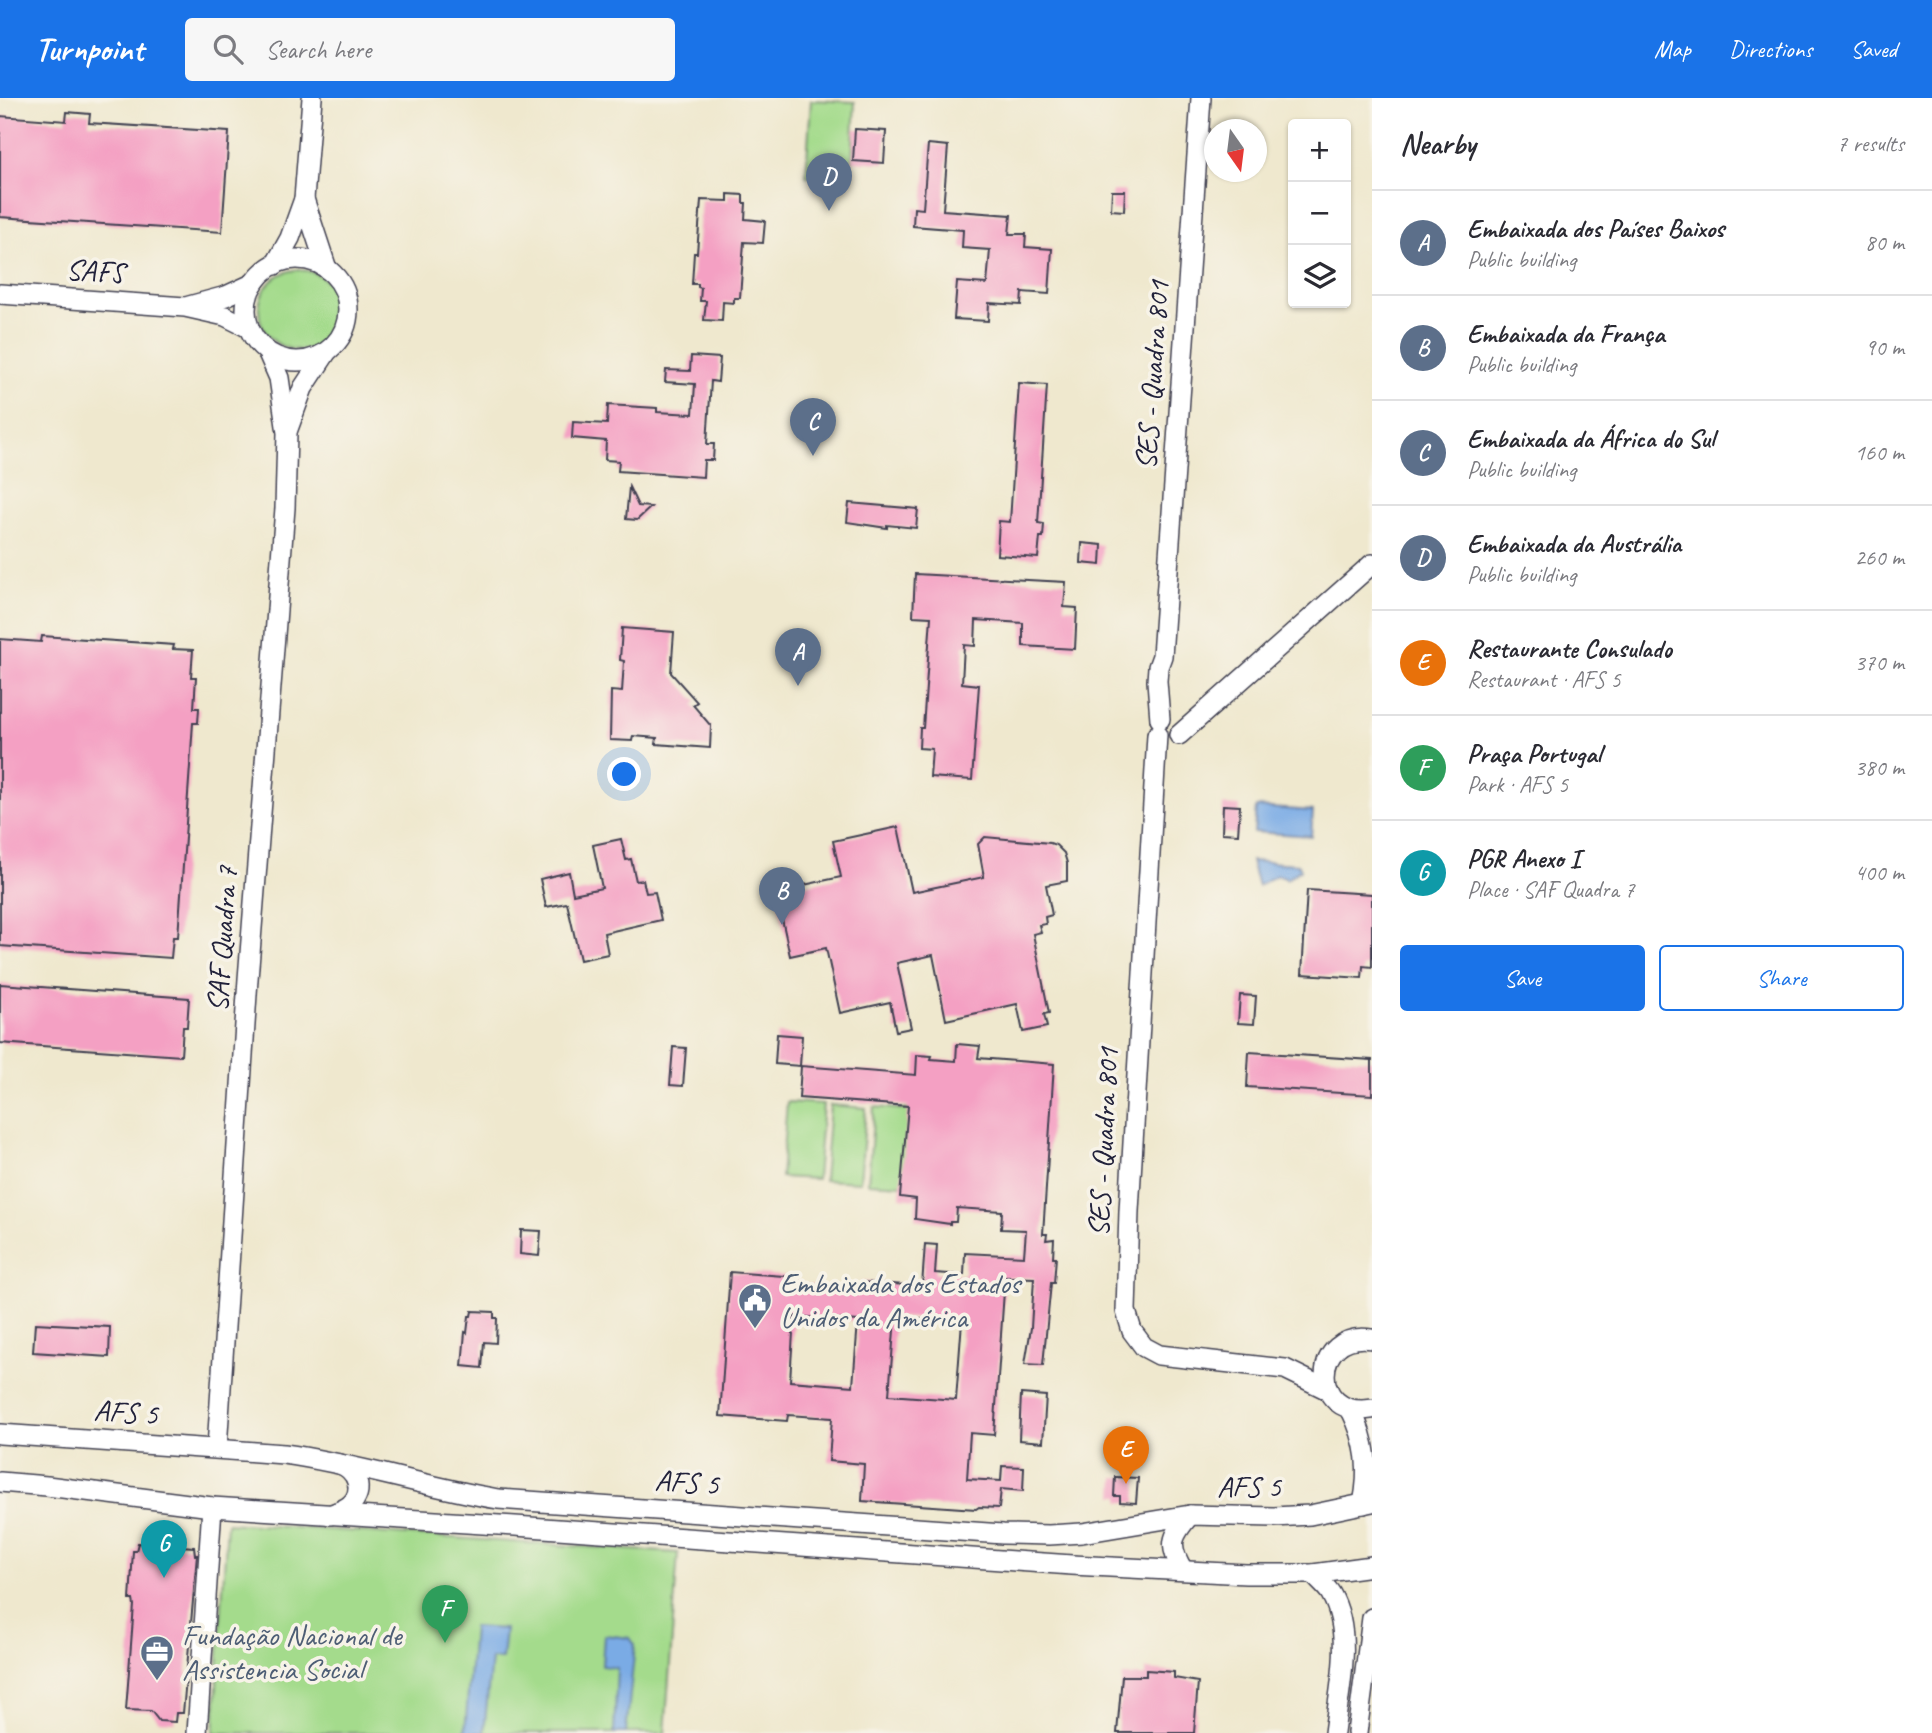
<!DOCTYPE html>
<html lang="en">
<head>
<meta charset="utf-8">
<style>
	:root { --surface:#fff; --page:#f7f7f7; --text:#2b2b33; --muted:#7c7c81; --line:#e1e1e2; --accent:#1a73e8 }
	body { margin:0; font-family:Caveat,sans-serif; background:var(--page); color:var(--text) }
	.controls { position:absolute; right:21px; top:21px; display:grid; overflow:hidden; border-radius:7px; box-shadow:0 2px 5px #0004 }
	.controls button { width:63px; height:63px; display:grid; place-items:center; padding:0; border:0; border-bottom:2px solid var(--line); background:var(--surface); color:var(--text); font:35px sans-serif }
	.compass { position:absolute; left:1204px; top:21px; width:63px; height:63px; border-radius:50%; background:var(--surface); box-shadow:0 2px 5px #0004; rotate:166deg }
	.you { position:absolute; left:625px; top:677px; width:24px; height:24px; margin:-18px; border:5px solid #fff; border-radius:50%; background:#1a73e8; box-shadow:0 0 0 10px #1a73e833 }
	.badge { display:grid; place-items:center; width:46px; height:46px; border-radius:50%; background:var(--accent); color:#fff; font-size:23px; font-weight:700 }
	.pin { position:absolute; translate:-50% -58px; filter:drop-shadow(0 2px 4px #0008) }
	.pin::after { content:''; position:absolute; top:37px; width:24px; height:21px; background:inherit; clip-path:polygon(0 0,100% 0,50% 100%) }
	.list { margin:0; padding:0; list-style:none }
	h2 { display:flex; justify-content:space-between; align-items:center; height:91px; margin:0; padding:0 28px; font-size:30px }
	h2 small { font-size:23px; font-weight:400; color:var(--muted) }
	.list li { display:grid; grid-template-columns:46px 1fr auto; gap:21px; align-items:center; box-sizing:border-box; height:105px; padding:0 28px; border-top:2px solid var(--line) }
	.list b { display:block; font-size:26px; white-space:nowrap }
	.list p { margin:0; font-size:23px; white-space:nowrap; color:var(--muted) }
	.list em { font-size:23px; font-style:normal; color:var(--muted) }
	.actions { display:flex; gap:14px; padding:21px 28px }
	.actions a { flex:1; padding:16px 0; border:2px solid var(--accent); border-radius:7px; text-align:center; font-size:24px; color:var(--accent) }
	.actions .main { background:var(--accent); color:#fff }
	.icon { flex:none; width:38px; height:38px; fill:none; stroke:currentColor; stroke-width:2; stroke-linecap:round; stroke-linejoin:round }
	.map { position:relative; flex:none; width:1372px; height:1635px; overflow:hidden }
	header { display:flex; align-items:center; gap:42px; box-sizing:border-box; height:98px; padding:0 35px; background:var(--accent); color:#fff }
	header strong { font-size:33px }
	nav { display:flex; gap:38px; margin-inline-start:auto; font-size:24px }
	.search { width:490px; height:63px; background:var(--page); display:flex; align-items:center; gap:18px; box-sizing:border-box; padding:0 24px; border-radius:7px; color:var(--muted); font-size:26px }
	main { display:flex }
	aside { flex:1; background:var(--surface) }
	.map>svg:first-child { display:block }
	.green { fill:#a4db8c; stroke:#637e64; stroke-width:2 }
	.water { fill:#7aabe5; stroke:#4e6690; stroke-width:2 }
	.building { fill:#f4a0c3; fill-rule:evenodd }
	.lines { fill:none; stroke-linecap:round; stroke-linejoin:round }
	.secondary-casing { stroke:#414051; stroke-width:22 }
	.secondary { stroke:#fff; stroke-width:19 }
	.labels { text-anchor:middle; stroke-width:7; stroke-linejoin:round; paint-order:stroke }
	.street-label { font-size:30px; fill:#22223b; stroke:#f7f3e8 }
	.service-label { font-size:30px; fill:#4e5e75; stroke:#f7f3e8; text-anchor:start }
</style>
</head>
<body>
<header>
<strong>Turnpoint</strong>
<div class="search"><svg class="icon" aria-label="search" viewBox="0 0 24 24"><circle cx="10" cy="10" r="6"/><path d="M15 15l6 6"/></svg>Search here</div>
<nav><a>Map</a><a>Directions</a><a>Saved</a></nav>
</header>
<main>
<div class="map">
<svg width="1372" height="1635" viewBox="0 0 1372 1635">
	<rect width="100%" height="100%" fill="#f7f3e8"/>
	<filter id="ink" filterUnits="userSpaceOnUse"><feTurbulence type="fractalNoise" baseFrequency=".0143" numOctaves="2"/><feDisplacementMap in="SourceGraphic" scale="14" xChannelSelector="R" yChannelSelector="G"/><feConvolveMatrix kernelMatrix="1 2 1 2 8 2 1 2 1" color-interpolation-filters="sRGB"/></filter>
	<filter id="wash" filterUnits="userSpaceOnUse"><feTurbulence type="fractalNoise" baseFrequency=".00686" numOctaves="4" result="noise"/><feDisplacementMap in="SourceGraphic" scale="28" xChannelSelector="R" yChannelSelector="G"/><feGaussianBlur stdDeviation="1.57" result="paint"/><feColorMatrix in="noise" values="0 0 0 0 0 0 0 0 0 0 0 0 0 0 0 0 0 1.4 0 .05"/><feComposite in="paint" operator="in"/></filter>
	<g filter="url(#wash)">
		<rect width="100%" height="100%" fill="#efe8ce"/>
		<g class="green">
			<path d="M811,2L855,4L851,82L806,78Z"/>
			<circle cx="299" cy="212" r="40"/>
			<path d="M787,1004L823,1006L817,1081L781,1079Z"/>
			<path d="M830,1007L866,1010L860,1084L824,1082Z"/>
			<path d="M874,1009L911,1012L905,1087L868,1085Z"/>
			<path d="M227,1425L678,1455L665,1635H214Z"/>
		</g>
		<g class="water">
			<path d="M1256,709L1313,713L1311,738L1254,734Z"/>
			<path d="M1251,763L1298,766L1301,771L1287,781L1277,777L1258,788Z"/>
			<path d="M473,1529L505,1531L502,1561H491L484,1635H465Z"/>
			<path d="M604,1537L630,1540L635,1547L626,1635H614L617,1570L602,1568Z"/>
		</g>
		<g id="blocks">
			<g class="building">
				<path d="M67,14L90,16L89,25L229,34L222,134L0,119V18L66,23Z"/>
				<path d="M855,31L886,33L884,65L853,63Z"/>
				<path d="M928,46L948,48L943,112L1011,117L1009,136H1026L1025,149L1052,151L1049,196L1022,194L1021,207L989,205L988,223L954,221L957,184L987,186L990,152L962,150L963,132L913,128L914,110L923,111Z"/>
				<path d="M1112,93H1125L1124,113L1111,112Z"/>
				<path d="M728,96L743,97V105H746L745,121L765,123L763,145L744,144L740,200H734V205L723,204L722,223L704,222L706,203H700L701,190L698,189V186H692L694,155H697L701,102L728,103Z"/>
				<path d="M691,258L720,260L718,284L711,283L707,346H714L713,362H704L703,379L618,373L619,363L605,362L606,343L572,340L573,324L607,326L608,307L657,310V314L693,316L695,286L665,284L666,272L690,273Z"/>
				<path d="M1019,285L1047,287L1038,425L1044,426L1043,439H1040L1038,460L997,457L999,423L1010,424Z"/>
				<path d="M629,389L638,408L651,409L637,422L626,421Z"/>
				<path d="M849,405L918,411L916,430L887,427V430L847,424Z"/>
				<path d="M1082,445L1102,447L1101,467L1081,465Z"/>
				<path d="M915,476L1066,484L1064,509L1077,510L1075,551L1023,548V525L976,522L975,548L964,547L962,585L979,587L972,682L930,679L932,651L919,650L920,630H923L931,519L913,518Z"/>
				<path d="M622,530L674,534L671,575L697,604L693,607L711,628L710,650L656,646L657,640L633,638L632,643L610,642L611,593L622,594L624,563L620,562Z"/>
				<path d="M42,538L174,547L173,551L193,552L191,579H196L194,610H199L198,625H193L178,839H173L171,860L0,848V541L41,544Z"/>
				<path d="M1223,707L1240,708L1238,736L1222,735Z"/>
				<path d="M898,729L912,794L984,779L978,746L985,739L1050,745L1056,747L1064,755L1067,765V783L1046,787L1052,817L1045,819L1046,826L1039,827L1041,834L1033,836L1049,915L1044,916L1047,929L1023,934L1017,906L946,922L933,857L897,865L911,930L896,933L890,904L840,915L826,850L790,858L776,793L841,779L833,743Z"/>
				<path d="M621,741L626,762L631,761L636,783L643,782L646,795L655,794L661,822L604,835L608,856L580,862L567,805L546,809L540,781L569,774L573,796L602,790L593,747Z"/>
				<path d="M1307,792L1372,796V869L1363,868L1362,880L1302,876Z"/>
				<path d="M0,886L189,900L187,929H183L181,958L0,945Z"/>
				<path d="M1240,897L1256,898L1254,926L1238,925Z"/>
				<path d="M777,936L802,938L800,968L775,966Z"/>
				<path d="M957,946L980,948L978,960L1054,966L1043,1136H1047L1046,1142L1054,1141L1053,1159H1056L1054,1185H1051L1043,1267L1025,1266L1031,1230L1034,1180L1005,1179L994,1337L970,1335L967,1381L1001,1383L1002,1368L1024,1369L1023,1393L1001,1391L999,1410L979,1409L976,1411L862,1403L864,1366L829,1363L832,1320L788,1317L787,1323L720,1318L730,1174L797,1179V1186L860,1190L861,1184L922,1188L925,1146L937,1147L935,1175L964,1177L965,1155L1024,1158L1026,1132L1001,1131L1002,1113L957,1110L956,1124H950V1126L915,1121L916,1101L900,1099L908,1008L799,1000L801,968L916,977L917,957L932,958L931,961L956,963ZM794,1218L858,1223L853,1288L790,1283ZM895,1219L962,1223L956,1302L889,1297Z"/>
				<path d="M673,949L686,950L683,988L670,987Z"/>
				<path d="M1249,954L1372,962V997L1247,989Z"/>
				<path d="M521,1132L541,1133L539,1158L520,1156Z"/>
				<path d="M472,1213L494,1214V1220H497L496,1245L484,1244L482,1270L462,1268L465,1234L467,1235L469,1218H471Z"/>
				<path d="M35,1225L110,1229L109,1259L33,1254Z"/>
				<path d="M1021,1296L1046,1298L1043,1344L1019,1342Z"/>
				<path d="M1115,1379L1138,1380L1136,1405L1120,1404V1398H1114Z"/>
				<path d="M138,1445L194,1449L195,1457H197L183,1615H176L175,1624L159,1623L151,1613L126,1612L134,1507L133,1502H130L133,1453H136Z"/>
				<path d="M1146,1572L1174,1574V1580L1198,1584L1194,1635H1117L1122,1578H1146Z"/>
			</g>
		</g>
	</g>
	<g filter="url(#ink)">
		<use href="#blocks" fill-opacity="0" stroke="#414051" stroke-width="2"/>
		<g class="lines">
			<g class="secondary-casing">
				<g id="secondary">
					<path d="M304,101L327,171"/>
					<circle cx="297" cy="212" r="51"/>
					<path d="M275,167L290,140L304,101L312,0"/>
					<path d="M0,196L185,209L225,218L249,230"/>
					<path d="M189,208L226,198L254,185"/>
					<path d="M288,331L303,290L326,255"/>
					<path d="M1160,621L1157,583L1158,569L1162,558L1201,0"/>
					<path d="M1157,637L1129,1113L1126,1213L1132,1233L1144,1249L1159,1257L1285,1271L1328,1292"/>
					<path d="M1179,637L1372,466"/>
					<path d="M1372,1241C1311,1231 1308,1322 1372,1311"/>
					<path d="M1351,1312C1367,1344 1370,1372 1363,1406"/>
					<path d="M0,1336L284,1356C357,1366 426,1389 498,1401L1003,1436L1049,1437L1082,1435L1190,1417L1274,1419L1310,1417L1372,1404"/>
					<path d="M217,1350L248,881L285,410L287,335L279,280L268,255"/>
					<path d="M0,1384L47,1388L212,1409L515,1428L1072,1467L1246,1476H1313L1372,1468"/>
					<path d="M330,1417C336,1414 344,1412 350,1407C366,1393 356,1372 340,1366"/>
					<path d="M1183,1472C1168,1447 1171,1439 1190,1417"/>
					<path d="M1313,1476C1318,1482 1327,1489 1331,1496C1354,1536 1339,1592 1334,1635"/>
					<path d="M197,1635L212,1409"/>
					<path d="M1357,1635L1372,1520"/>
				</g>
			</g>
			<use href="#secondary" class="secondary"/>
		</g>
	</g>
	<defs>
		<g id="civic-pin" transform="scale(1.75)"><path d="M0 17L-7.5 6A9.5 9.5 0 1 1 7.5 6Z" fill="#5c6f8a" stroke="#f7f3e8"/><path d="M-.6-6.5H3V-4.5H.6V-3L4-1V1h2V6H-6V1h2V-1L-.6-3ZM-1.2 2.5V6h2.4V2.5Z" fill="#fff"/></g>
		<g id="office-pin" transform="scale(1.75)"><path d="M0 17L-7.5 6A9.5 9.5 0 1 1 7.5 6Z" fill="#5c6f8a" stroke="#f7f3e8"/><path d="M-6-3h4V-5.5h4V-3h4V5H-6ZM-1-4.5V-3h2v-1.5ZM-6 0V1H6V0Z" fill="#fff"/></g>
	</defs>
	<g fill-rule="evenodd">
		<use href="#civic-pin" x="755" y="1202"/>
		<use href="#office-pin" x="157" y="1554"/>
	</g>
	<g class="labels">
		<g class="street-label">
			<text transform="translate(95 173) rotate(4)" y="10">SAFS</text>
			<text transform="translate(1152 277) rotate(-86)" y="10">SES - Quadra 801</text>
			<text transform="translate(222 841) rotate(-86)" y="10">SAF Quadra 7</text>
			<text transform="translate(1103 1044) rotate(-87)" y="10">SES - Quadra 801</text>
			<text transform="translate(126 1314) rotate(4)" y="10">AFS 5</text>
			<text transform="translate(687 1384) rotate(4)" y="10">AFS 5</text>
			<text x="1249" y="1398">AFS 5</text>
		</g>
		<g class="service-label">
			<text x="780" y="1195">Embaixada dos Estados<tspan x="780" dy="34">Unidos da América</tspan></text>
			<text x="182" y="1547">Fundação Nacional de<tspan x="182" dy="34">Assistencia Social</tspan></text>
		</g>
	</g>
</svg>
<div class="controls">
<button>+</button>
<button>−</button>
<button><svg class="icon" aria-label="layers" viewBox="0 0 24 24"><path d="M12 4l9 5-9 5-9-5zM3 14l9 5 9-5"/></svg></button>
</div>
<svg class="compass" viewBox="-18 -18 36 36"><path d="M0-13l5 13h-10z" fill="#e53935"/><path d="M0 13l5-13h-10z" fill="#7c7c81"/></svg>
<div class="you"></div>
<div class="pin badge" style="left:798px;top:588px;background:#5c6f8a">A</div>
<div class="pin badge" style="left:782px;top:827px;background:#5c6f8a">B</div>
<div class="pin badge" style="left:813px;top:358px;background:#5c6f8a">C</div>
<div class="pin badge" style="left:829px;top:113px;background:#5c6f8a">D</div>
<div class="pin badge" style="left:1126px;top:1386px;background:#e8710a">E</div>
<div class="pin badge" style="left:445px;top:1545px;background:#2e9e5b">F</div>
<div class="pin badge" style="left:164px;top:1480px;background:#0f9aa8">G</div>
</div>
<aside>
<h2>Nearby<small>7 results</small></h2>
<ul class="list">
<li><span class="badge" style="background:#5c6f8a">A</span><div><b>Embaixada dos Países Baixos</b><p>Public building</p></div><em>80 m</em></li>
<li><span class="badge" style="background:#5c6f8a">B</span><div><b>Embaixada da França</b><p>Public building</p></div><em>90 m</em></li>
<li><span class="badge" style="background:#5c6f8a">C</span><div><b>Embaixada da África do Sul</b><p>Public building</p></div><em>160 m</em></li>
<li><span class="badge" style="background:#5c6f8a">D</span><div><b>Embaixada da Austrália</b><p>Public building</p></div><em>260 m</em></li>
<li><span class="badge" style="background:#e8710a">E</span><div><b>Restaurante Consulado</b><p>Restaurant · AFS 5</p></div><em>370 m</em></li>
<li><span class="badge" style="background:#2e9e5b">F</span><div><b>Praça Portugal</b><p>Park · AFS 5</p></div><em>380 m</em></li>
<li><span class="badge" style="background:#0f9aa8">G</span><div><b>PGR Anexo I</b><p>Place · SAF Quadra 7</p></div><em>400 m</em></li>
</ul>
<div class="actions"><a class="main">Save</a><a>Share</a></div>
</aside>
</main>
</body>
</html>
